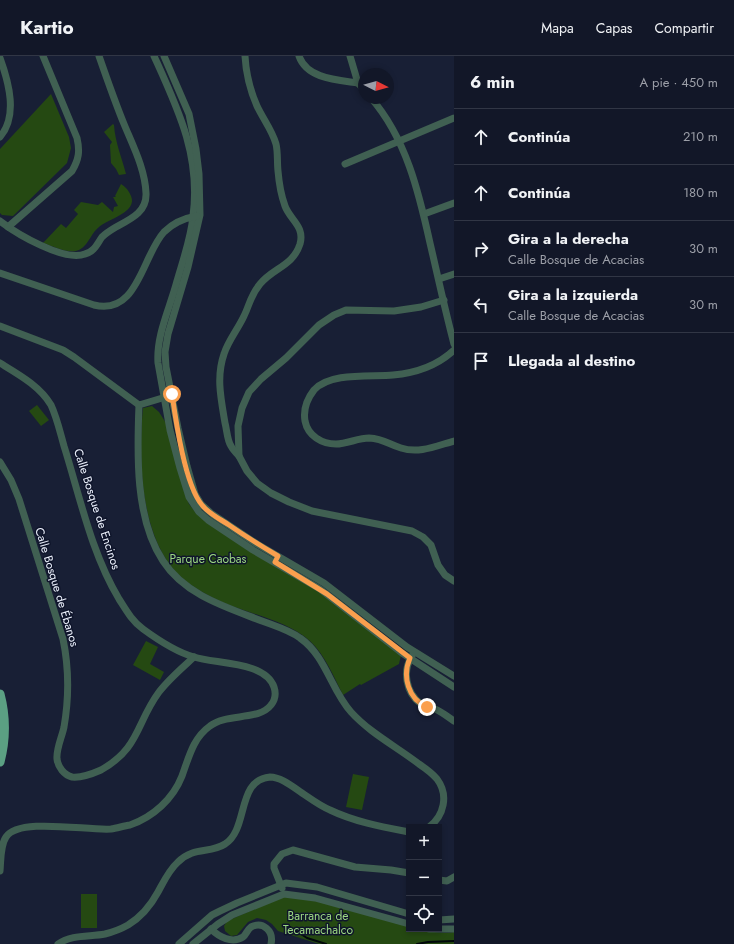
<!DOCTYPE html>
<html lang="es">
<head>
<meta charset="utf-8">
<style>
	:root { --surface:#121728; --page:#1f2434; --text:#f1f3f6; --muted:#9c9fa8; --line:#313645 }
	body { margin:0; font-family:Jost,sans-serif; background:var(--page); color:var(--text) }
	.controls { position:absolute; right:12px; bottom:12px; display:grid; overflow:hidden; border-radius:0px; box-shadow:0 2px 6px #0003 }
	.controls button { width:36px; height:36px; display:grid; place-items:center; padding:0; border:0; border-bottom:1px solid var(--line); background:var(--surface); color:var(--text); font:20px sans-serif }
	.compass { position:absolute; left:358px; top:12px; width:36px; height:36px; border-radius:50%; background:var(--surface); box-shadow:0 2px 6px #0003; rotate:96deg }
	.stop { position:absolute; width:12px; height:12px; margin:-9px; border:3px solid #fa9f4e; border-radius:50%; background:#fff }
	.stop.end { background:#fa9f4e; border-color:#fff; box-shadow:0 1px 4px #0008 }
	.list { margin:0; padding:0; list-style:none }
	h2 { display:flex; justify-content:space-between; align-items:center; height:52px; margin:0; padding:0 16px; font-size:17px }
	h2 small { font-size:13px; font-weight:400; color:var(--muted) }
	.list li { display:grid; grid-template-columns:26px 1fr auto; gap:12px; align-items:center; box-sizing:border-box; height:56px; padding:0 16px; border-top:1px solid var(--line) }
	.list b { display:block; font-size:15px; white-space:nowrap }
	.list p { margin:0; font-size:13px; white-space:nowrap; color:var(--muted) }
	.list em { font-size:13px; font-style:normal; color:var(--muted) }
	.icon { flex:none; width:22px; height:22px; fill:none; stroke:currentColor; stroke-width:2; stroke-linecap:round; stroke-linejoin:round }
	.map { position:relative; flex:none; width:454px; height:888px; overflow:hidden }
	header { display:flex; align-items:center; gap:24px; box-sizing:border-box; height:56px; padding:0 20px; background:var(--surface); border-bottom:1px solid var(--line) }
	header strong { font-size:19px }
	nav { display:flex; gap:22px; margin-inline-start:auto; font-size:14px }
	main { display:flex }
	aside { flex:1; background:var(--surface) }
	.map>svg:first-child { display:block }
	.green { fill:#254912 }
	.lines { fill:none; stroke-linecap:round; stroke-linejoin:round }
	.stream { stroke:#01080b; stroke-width:2 }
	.minor { stroke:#406052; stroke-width:7 }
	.major { stroke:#5ba083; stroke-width:9 }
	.route { stroke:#fa9f4e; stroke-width:5 }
	.labels { text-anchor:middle; stroke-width:3; stroke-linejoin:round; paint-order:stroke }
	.street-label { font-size:12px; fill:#ebf0fc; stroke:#0f152b }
	.park-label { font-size:12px; fill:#9cd782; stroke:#0f152b }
</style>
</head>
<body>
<header>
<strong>Kartio</strong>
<nav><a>Mapa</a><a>Capas</a><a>Compartir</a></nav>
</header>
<main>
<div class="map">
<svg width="454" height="888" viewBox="0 0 454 888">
	<rect width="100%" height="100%" fill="#181f35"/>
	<g class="green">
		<path d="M51,38L69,81L71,92L67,107L13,160L2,159L0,157V93Z"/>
		<path d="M113,68L114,69C115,86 122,102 126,118L119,119L116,113L111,107L110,89L112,86L104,76Z"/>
		<path d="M121,128C126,131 129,135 131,140C138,156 108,163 99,171C90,178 88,192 76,195C66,197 53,190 43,187L61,168L66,172L78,158L74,154L81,146L98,149L102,146L113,156L114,151L118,150L113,141H116L115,140Z"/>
		<path d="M37,349L49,364L41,370L29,355Z"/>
		<path d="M152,350L159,356L166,367L184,435L189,448L197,458L318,535L401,599L399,608L361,629L360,628L343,639C334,621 325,599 310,585C287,565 254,559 227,548C210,541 191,531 178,518C140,481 138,401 143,352Z"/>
		<path d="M146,585L158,591L150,608L164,616L160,624L133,609Z"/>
		<path d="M353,718L369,721L362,754L346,751Z"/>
		<rect x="81" y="838" width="16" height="34"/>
		<path d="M285,840L314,844L409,870V873C424,873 439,879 454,876V888H319L278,875L272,868L266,864L257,862L248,866L237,879L231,880L225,875L224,870L227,865Z"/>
	</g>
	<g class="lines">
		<g class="stream">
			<path d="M287,869L307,882L326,888"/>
			<path d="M417,888L428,886L454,885"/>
		</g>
		<g class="minor">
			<path d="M154,0C178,53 201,100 193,160C191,182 183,204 177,225C170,252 156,279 158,307L170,374L180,412L189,441L199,456L208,464L253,494L320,533L402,597L454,631"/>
			<path d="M164,0L189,58L196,93L199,118L200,159L188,211L168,278L165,296L166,311L178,372L187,410L195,438L201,448L212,458L257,488L324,527L407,591L454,620"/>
			<path d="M299,0C307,23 338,24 358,27"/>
			<path d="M350,0L358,27L364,34"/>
			<path d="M0,2C9,27 18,60 0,81"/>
			<path d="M371,42C406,82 419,137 430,187C438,221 445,254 454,288"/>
			<path d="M345,108L454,62"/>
			<path d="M424,158L454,147"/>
			<path d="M0,165C17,178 64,206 85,198C94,196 97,188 102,181C106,177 111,174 116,171C131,163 147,156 146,137C145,113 133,90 124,68C115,46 107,23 99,0"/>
			<path d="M8,171L72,115C79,103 80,95 77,82L43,0"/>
			<path d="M0,217L94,249C138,260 142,200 164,176C173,167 185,162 197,160"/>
			<path d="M439,223L454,218"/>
			<path d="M444,244L421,251L394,255L346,254L334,259L319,269L286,302L261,323L249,336L242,352L238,370L239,400L247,415L257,427L271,437L289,446L312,455L412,475L423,481L431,489L438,509L445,519L454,525"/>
			<path d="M0,270L63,294L74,301L139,349"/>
			<path d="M454,294C438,309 415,317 393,319C371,321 330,316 314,334C307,343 303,353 305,365C308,380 322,388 336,388C347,388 358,382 369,382C384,383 388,388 401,392C419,398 436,390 454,385"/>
			<path d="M0,307C18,318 40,330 51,349C57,362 60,376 64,390C80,441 91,496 119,543C126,554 132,565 143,573C158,584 176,596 194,601C215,608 265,605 274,631C276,637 275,644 271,649C259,665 226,657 210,670C193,682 189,701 182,720C173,743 153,761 130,769C124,770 117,772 111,773C88,775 19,761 6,781C0,790 1,805 0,815"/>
			<path d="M169,340L139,349C137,398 135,463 163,505C185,539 226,551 262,565C275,570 289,574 300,582C326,600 331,634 351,656C370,677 397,691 419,708C425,712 432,717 437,723C449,739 444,760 429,771"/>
			<path d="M239,400C236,397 233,394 231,390C227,384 227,374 225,367C221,343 216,321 224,298C228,285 238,273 244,260C250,248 250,240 260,228C273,212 293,210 300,188C305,170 290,164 285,150C281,139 279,127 278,115C277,106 278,96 276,88C272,74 263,63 257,50C250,34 246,18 245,0"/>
			<path d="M0,406L11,424L19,443L63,583C69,612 69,642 64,671C62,681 56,693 57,703C58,711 64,719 72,721C82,722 92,718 101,714C140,692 136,667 159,636C169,623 182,612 194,601"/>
			<path d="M412,600C402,615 406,637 421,648C425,651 430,651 435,653C442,656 448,661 454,665"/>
			<path d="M439,824L447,825L454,821"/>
			<path d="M282,832L274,812V808L282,798L293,794L355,811L391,814L409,817"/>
			<path d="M439,864L454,863"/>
			<path d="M211,873C219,881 232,888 243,881C246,879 247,874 251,871C263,865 274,875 271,888"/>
			<path d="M429,873H454"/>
			<path d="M58,888C72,878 90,881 105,878C113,876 121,873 128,869C141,861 151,849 158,836C164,825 169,814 178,806C194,790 210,798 225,788C249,773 236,724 270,721C281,721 293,731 302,737C311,743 320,750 330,754C355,766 383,771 409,776"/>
			<path d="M179,888L212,859L220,855L237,847L286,827L317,831L409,858"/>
			<path d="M193,888L218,868L232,859L284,838L315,842L409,868"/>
		</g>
		<path class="major" d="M0,638C6,661 6,683 0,706"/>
	</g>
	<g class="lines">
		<path class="route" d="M172,338C176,366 185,429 202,449C209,458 220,463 229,469C245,480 261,490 278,500L275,506L327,538L410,602C402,620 408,643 427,651"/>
	</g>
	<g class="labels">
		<g class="street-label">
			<text transform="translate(97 453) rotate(72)" y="4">Calle Bosque de Encinos</text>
			<text transform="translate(57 531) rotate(73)" y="4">Calle Bosque de Ébanos</text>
		</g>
		<g class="park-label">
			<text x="208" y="507">Parque Caobas</text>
			<text x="318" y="864">Barranca de<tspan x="318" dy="14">Tecamachalco</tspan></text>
		</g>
	</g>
</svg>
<div class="controls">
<button>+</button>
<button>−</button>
<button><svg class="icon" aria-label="locate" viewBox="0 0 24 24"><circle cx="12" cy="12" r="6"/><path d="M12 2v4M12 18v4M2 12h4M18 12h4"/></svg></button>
</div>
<svg class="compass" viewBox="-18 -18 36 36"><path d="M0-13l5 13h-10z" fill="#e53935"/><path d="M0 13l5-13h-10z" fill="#9c9fa8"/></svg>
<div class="stop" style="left:172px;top:338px"></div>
<div class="stop end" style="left:427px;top:651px"></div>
</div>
<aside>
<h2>6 min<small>A pie · 450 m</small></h2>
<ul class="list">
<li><svg class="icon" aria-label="ahead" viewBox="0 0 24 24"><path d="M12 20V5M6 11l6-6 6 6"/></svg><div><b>Continúa</b></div><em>210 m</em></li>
<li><svg class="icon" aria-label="ahead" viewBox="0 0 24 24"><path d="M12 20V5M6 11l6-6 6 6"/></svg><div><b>Continúa</b></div><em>180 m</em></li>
<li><svg class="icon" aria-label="right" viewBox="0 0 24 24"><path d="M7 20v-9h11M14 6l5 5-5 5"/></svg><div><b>Gira a la derecha</b><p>Calle Bosque de Acacias</p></div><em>30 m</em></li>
<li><svg class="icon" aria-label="left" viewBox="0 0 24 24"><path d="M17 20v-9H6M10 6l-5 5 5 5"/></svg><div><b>Gira a la izquierda</b><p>Calle Bosque de Acacias</p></div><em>30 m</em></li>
<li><svg class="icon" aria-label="arrive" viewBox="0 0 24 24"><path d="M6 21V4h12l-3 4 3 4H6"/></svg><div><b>Llegada al destino</b></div></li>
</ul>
</aside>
</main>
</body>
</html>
